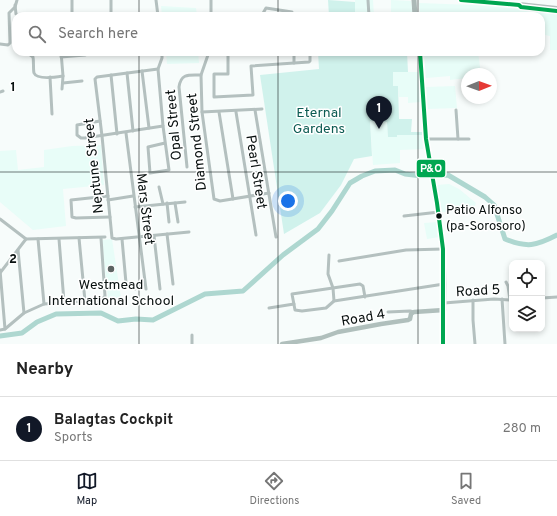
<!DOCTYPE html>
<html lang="en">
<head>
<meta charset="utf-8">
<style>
	:root { --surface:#fff; --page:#f2f2f2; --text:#222; --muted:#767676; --line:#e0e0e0; --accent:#111827 }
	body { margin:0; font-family:Overpass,sans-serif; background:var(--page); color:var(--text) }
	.controls { position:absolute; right:12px; bottom:12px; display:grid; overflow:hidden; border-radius:8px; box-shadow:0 2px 6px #0003 }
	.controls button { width:36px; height:36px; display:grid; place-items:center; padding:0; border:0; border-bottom:1px solid var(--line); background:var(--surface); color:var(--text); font:20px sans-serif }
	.compass { position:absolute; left:461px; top:68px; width:36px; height:36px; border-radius:50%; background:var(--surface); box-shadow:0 2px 6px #0003; rotate:89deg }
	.you { position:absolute; left:288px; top:201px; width:14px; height:14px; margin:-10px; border:3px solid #fff; border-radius:50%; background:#1a73e8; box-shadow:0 0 0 6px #1a73e833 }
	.badge { display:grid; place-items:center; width:26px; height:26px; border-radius:50%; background:var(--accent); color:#fff; font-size:13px; font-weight:700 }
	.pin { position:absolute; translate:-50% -33px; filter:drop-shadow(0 1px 2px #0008) }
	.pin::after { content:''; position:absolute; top:21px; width:14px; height:12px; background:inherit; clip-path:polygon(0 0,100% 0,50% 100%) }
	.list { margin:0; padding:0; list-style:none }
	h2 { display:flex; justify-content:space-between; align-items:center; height:52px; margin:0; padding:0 16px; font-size:17px }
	h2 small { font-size:13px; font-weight:400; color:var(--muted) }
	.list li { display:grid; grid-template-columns:26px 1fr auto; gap:12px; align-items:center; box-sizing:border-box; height:64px; padding:0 16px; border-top:1px solid var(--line) }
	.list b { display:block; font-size:15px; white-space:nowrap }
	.list p { margin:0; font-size:13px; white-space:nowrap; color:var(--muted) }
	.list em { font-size:13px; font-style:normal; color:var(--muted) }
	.icon { flex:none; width:22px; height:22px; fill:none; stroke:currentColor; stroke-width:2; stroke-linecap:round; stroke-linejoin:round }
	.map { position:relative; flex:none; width:557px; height:344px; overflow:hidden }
	.search { position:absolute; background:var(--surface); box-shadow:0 2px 6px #0003; left:12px; right:12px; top:12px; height:44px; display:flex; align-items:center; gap:10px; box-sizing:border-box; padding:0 14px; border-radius:12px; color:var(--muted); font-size:15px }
	.sheet { height:116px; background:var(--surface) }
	nav { display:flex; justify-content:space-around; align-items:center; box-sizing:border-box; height:56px; border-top:1px solid var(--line); background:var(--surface); font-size:11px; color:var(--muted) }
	nav a { display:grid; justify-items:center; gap:2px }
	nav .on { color:var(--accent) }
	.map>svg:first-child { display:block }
	.built { fill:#e8fdf8 }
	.green { fill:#d0f2ec }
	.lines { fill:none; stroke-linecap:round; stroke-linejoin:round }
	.river { stroke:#aed7d0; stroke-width:5 }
	.street { stroke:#b4c0bf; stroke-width:3 }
	.secondary { stroke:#b0bfbc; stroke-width:4.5 }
	.primary { stroke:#acb9b7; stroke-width:5 }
	.highway { stroke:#b5c0be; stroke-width:6 }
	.bus-1-casing { stroke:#fff; stroke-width:7 }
	.bus-1 { stroke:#00a651; stroke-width:4 }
	.grid { fill:none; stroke:#08100f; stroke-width:1; stroke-opacity:0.55 }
	.bus-dot { fill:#08100f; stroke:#fff; stroke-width:1.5 }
	.poi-dot { fill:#5c6362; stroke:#fff; stroke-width:1.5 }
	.labels { text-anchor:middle; stroke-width:3; stroke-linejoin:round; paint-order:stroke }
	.bus-label { font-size:13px; fill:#08100f; stroke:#fff; text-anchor:start }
	.park-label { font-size:14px; fill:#0c5c53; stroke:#fff }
	.street-label { font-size:14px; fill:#08100f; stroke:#fff }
	.poi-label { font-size:14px; fill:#08100f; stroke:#fff }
	.grid-label { font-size:13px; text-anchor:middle; font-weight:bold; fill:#08100f; stroke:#fff; stroke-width:3; stroke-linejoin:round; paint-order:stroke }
	.line-badge { stroke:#fff; stroke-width:1.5 }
	.badge-label { font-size:11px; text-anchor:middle; font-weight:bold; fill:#fff }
</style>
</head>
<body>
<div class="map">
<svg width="557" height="344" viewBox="0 0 557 344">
	<rect width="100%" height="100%" fill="#f7fcfb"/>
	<g class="built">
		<path d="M355,0H373L374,16H355Z"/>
		<path d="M391,0L411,1L413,16H391Z"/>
		<path d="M419,3L473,5L557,12V50H550V36L541,34V16H420Z"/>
		<path d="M161,6L196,8L197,16H162Z"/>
		<path d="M166,52H198L199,63L167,64Z"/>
		<path d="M424,52H478L481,74H467V78L450,80V76L426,78Z"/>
		<path d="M393,72H419L421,102L408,103V97H399L398,86H393Z"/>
		<path d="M455,86L457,108L428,109L426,87Z"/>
		<path d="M370,121H387L388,137L397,135H422L423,149L400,150V163L373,165Z"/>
		<path d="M101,145L104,185L63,189L66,226L33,230L0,202V151L16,150L18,170L44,167V150L72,146Z"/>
		<path d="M449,184L459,189L476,203L473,211L458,208V211L442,212L437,185Z"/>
		<path d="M438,222L439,237L427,239L424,223Z"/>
		<path d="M112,239L121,298L108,299L102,240Z"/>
	</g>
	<g class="green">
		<path d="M328,0L355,2V16H329Z"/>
		<path d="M318,52H407L408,72H393V86H398L399,119H412L411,132H422V135H397V137H388L387,122L370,121L372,156L354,159L341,185L320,213L284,234L260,75L319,69Z"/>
	</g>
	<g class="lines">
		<path class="river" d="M0,336L22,333L37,322L56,314L101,313L118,321L136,319L153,320L205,294L243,291L283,255L318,229L332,211L350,183L362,176L375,171L395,170L405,174L422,176L448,175L485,197L494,205L505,239C527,248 536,246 557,235"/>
		<g class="street">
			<path d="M156,0L158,16"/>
			<path d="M368,0L369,16"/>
			<path d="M15,5L16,14L18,16L39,14L40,16"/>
			<path d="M72,16V0"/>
			<path d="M111,16V0"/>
			<path d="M211,16V0"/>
			<path d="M228,16V14L262,15L266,8L292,12V16"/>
			<path d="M0,44L8,45L10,43L9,13L15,7L17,0"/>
			<path d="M26,52L33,57C34,62 33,69 34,73C37,80 57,77 63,76"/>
			<path d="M61,52L63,76L62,89"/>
			<path d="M209,52L201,75L202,112L214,199L220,201L269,193"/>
			<path d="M228,52V74H214V97L253,95L251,66L309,62L310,61V52"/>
			<path d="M61,57L85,55"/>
			<path d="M294,63V52"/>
			<path d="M158,69L97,77L95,79L102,136L112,238L116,239L189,232"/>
			<path d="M142,71L149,128"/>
			<path d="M127,73L133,131"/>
			<path d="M111,75L117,134"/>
			<path d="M50,77L52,114"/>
			<path d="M63,83L82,81"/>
			<path d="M0,92L3,91"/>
			<path d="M255,110L276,237"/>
			<path d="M456,110L458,139"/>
			<path d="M202,112L262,109"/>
			<path d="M219,112L233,199"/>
			<path d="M236,112L256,235"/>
			<path d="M100,121L77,125V135L81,138H85L163,126L158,69L162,58V52"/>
			<path d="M163,126L169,170L150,173L148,147L165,143"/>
			<path d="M126,133L146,289"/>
			<path d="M426,139H469"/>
			<path d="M187,167L179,87C181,73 189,75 201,75"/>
			<path d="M159,187L163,204"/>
			<path d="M108,196L71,200L72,217L76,218L110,217"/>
			<path d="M108,200L133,196"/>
			<path d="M167,203L169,222"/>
			<path d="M175,203L178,222"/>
			<path d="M135,207L185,202"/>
			<path d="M404,216L439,212"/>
			<path d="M0,219L26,239L105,237"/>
			<path d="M167,234L173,284"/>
			<path d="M154,236L160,289"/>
			<path d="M79,238L85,301"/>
			<path d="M38,239L44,304"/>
			<path d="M59,239L64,302"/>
			<path d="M122,239L126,283L127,285L135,289"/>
			<path d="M18,250L24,313"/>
			<path d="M329,255L328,274L333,288L334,301"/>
			<path d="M339,261L406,250L443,249"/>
			<path d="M0,270L5,329"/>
			<path d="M0,273L26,239"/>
			<path d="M506,282L508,286L510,300"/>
			<path d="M365,297L363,286L360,284L292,294L295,310L302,311L326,308L334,301L444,284"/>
			<path d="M542,298L557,297"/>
			<path d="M502,299L505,344"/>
			<path d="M473,300V320L475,344"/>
			<path d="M444,303L494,299L512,300"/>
			<path d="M269,308L294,304"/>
			<path d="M388,312L410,311L414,312"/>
			<path d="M0,330L5,329L24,313L44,304L99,300H102L105,296L101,238"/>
			<path d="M192,335V344"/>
		</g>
		<path class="secondary" d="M282,344L321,338L338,332L381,324L408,320L410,319L411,314L414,312L444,310"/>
		<g class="primary">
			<path d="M414,0L415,16"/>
			<path d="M461,0L519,5L522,7"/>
			<path d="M420,52L426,139L437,203L443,249L444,284L443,344"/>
		</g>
		<path class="highway" d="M519,5L557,9"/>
		<g class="bus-1-casing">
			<g id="bus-1">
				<path d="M461,0L519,5L521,7L557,11"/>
				<path d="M420,52L426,139L437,203L443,249V344"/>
			</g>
		</g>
		<use href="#bus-1" class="bus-1"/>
	</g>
	<path class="grid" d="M139,0V16M278,0V16M418,0V16M139,52V344M278,52V344M418,52V344M0,172H557"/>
	<circle class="bus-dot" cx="439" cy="216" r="3.5"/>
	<circle class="poi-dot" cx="111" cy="269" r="4"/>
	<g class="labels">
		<g class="bus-label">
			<text x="446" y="214">Patio Alfonso<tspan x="446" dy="16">(pa-Sorosoro)</tspan></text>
		</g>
		<g class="park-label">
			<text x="319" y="117">Eternal<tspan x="319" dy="16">Gardens</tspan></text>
		</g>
		<g class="street-label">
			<text transform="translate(173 125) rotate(-95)" y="5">Opal Street</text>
			<text transform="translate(196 142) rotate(-96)" y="5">Diamond Street</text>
			<text transform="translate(93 166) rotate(-96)" y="5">Neptune Street</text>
			<text transform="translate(257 172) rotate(81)" y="5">Pearl Street</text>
			<text transform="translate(146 209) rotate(83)" y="5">Mars Street</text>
			<text transform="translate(478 290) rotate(-3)" y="5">Road 5</text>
			<text transform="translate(363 317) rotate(-10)" y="5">Road 4</text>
		</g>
		<g class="poi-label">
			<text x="111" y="289">Westmead<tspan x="111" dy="16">International School</tspan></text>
		</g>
	</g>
	<g class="grid-label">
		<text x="13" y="91">1</text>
		<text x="13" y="263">2</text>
	</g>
	<rect class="line-badge" x="416" y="159" width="30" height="19" rx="4" fill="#00a651"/>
	<g class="badge-label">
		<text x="431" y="172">P&amp;O</text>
	</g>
</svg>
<div class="controls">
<button><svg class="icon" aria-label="locate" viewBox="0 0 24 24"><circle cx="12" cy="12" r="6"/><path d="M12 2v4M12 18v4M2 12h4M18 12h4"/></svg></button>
<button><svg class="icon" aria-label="layers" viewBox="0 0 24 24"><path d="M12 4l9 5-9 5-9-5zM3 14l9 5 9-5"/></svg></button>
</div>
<svg class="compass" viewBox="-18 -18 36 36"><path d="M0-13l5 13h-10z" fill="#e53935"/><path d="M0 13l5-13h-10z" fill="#767676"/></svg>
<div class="you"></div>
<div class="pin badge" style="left:379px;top:129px">1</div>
<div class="search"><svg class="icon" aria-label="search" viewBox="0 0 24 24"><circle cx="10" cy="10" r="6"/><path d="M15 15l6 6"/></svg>Search here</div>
</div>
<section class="sheet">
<h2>Nearby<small></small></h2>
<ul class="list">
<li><span class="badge">1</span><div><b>Balagtas Cockpit</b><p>Sports</p></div><em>280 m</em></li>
</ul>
</section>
<nav>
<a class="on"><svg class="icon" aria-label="map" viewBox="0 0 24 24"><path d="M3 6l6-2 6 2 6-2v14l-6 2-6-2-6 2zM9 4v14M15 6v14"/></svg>Map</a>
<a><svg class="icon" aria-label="directions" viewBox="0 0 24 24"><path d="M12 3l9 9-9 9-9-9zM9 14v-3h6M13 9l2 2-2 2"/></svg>Directions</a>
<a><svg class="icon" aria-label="saved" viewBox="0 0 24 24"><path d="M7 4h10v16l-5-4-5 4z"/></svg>Saved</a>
</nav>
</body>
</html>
